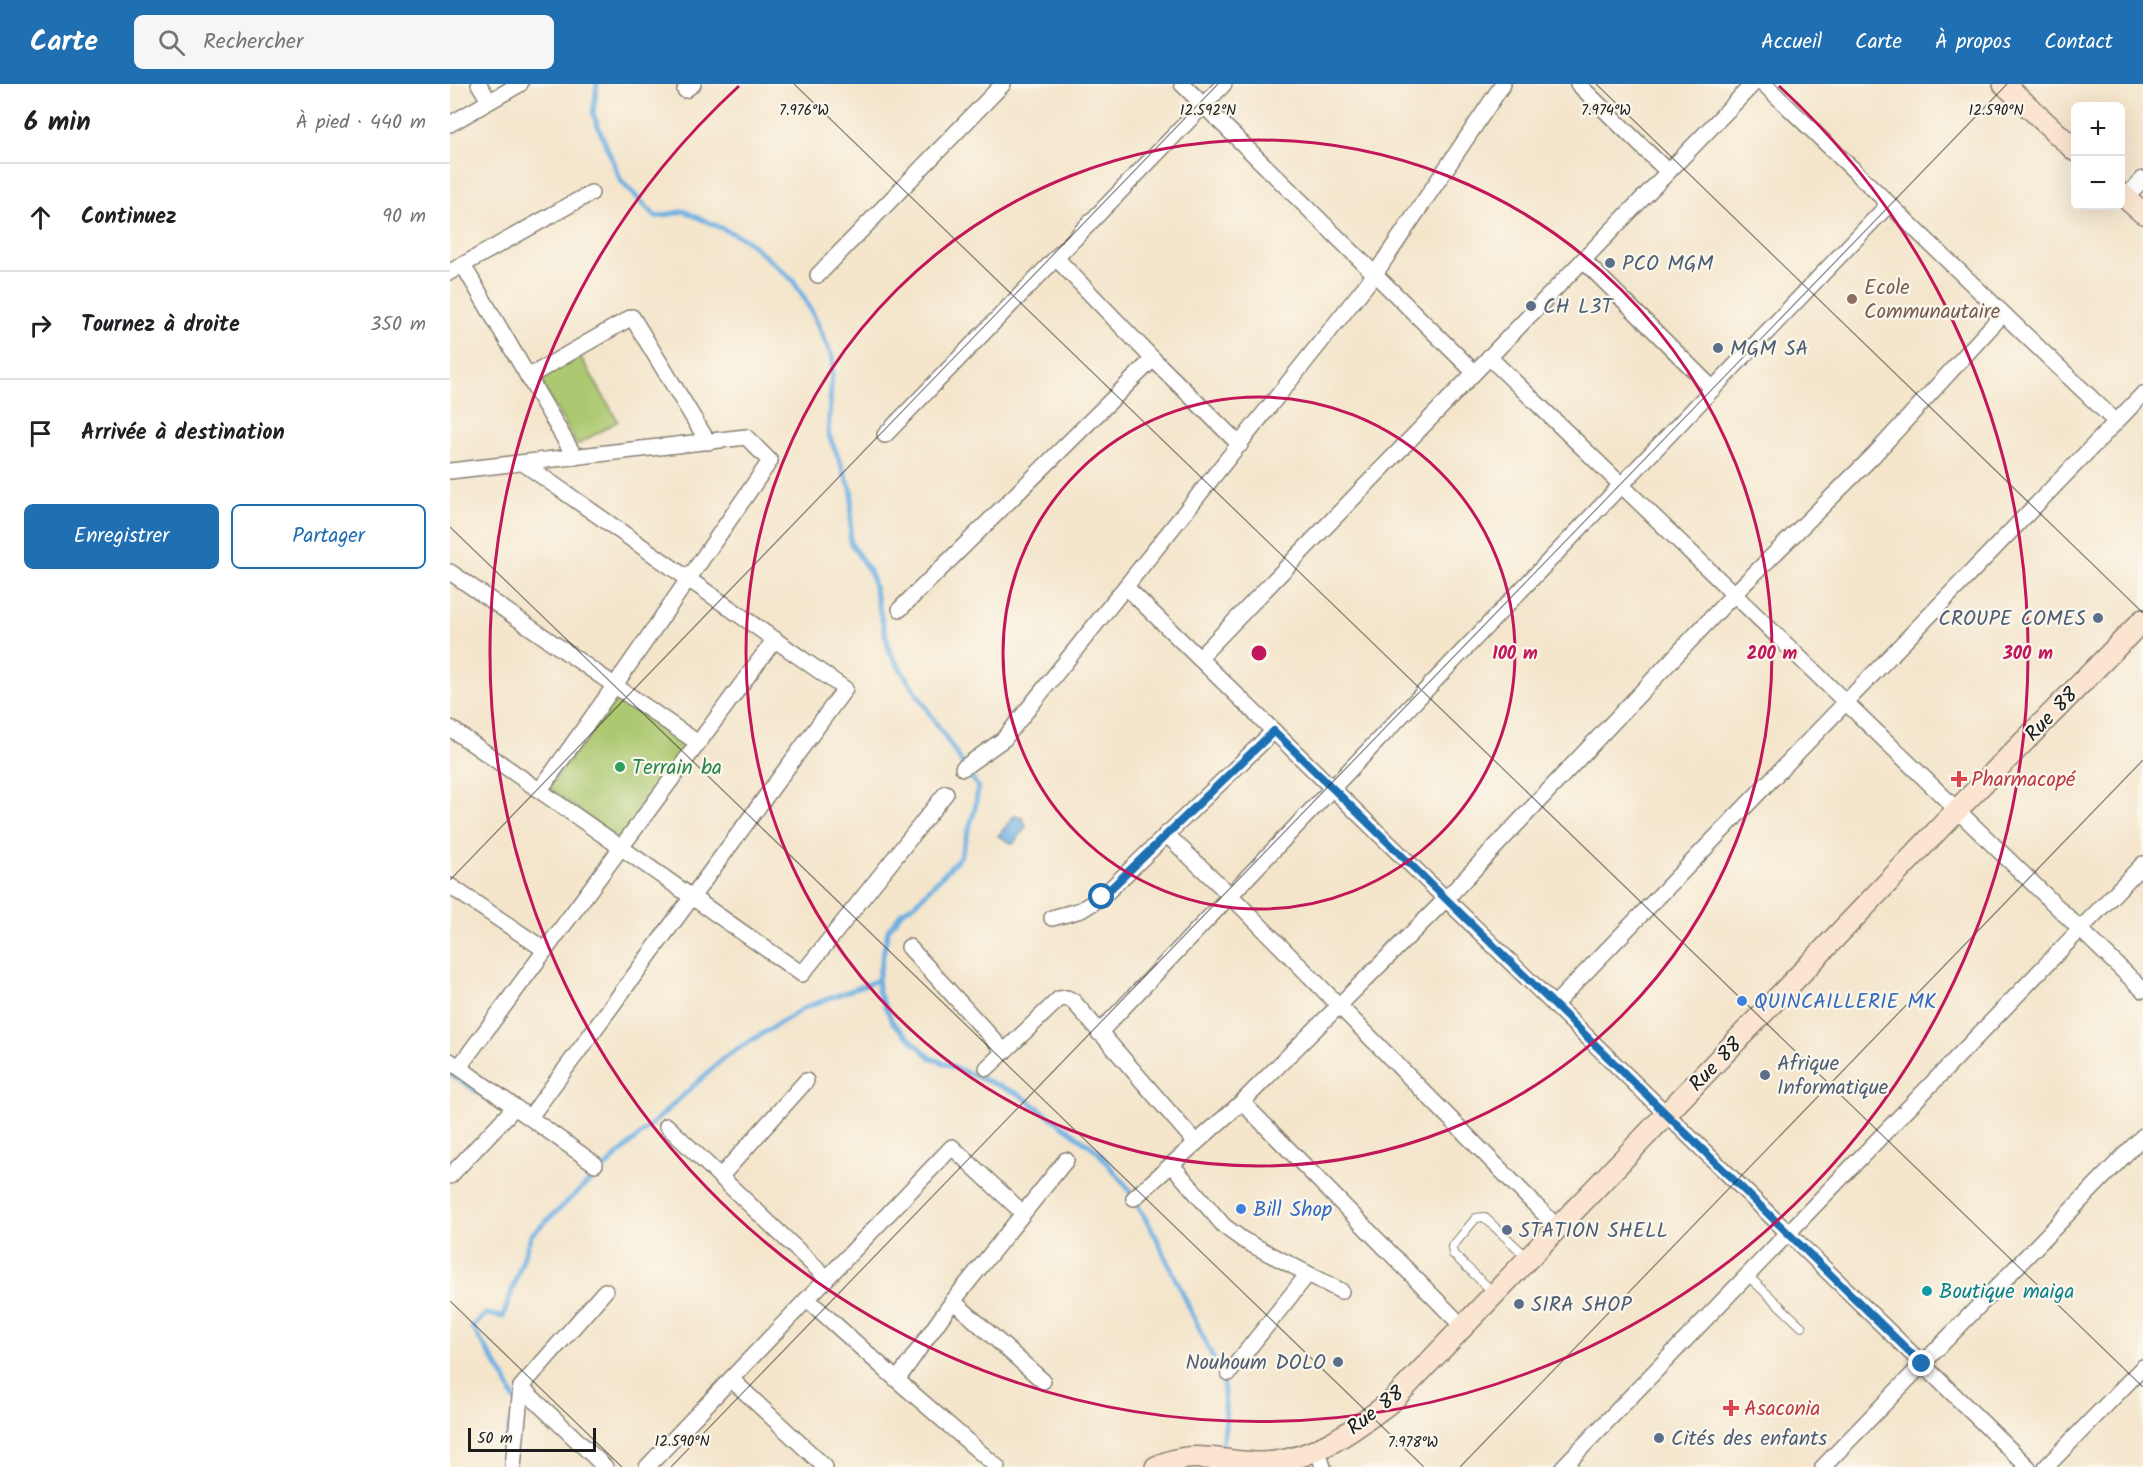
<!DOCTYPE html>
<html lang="fr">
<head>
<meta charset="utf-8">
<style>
	:root { --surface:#fff; --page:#f6f6f6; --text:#202124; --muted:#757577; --line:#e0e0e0; --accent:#1f6fb2 }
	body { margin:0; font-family:Kalam,sans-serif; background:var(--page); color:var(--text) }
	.controls { position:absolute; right:18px; top:18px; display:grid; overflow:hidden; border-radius:9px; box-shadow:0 6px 24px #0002 }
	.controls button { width:54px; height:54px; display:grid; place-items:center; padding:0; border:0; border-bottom:2px solid var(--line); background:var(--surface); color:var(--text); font:30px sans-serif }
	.scale { position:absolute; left:18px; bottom:15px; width:128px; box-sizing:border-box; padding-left:6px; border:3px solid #1c1c1c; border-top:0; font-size:16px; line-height:21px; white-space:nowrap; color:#1c1c1c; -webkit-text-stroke:4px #fbf7ec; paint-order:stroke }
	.stop { position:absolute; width:18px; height:18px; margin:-14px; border:4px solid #1f6fb2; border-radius:50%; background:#fff }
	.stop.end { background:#1f6fb2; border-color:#fff; box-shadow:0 2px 6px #0008 }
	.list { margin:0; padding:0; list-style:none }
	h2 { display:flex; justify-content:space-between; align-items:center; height:78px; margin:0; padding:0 24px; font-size:26px }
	h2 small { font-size:20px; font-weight:400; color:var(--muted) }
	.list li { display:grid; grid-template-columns:39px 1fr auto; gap:18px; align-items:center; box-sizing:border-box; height:108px; padding:0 24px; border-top:2px solid var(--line) }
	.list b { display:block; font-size:22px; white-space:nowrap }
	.list em { font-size:20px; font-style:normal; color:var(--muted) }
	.actions { display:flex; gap:12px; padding:18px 24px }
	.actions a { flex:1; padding:14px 0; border:2px solid var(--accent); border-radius:9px; text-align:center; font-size:21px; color:var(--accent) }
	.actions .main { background:var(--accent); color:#fff }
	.icon { flex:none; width:33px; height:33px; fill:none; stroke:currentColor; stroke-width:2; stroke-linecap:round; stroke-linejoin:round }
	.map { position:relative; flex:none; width:1693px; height:1383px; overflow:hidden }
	header { display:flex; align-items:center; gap:36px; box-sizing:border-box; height:84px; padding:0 30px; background:var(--accent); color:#fff }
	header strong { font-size:28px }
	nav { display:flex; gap:33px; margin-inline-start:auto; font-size:21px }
	.search { width:420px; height:54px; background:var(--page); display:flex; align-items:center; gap:15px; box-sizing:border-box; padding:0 21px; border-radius:9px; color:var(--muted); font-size:22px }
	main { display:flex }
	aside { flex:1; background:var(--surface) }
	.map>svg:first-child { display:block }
	.green { fill:#acc86f; stroke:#647246; stroke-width:1.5 }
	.water { fill:#6db0e2; stroke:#44667f; stroke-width:1.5 }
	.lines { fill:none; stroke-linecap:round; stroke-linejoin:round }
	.stream { stroke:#6db0e2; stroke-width:5 }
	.lane-casing { stroke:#888074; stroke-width:10 }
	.street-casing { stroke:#888074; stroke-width:18 }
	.secondary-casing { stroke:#888074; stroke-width:24 }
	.lane { stroke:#fff; stroke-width:8 }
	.street { stroke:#fff; stroke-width:15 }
	.secondary { stroke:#fce5d0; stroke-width:21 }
	.route { stroke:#1f6fb2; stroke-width:8 }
	.ticks { fill:none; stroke:#1c1c1c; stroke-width:1.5; stroke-opacity:0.45 }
	.ring { fill:none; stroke:#c2185b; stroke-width:3 }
	.service-dot { fill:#5c6f8a; stroke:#fbf7ec; stroke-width:2 }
	.education-dot { fill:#8d6e63; stroke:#fbf7ec; stroke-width:2 }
	.leisure-dot { fill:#2e9e5b; stroke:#fbf7ec; stroke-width:2 }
	.health-dot { fill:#e0444e; stroke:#fbf7ec; stroke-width:2 }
	.shop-dot { fill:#3f7fe0; stroke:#fbf7ec; stroke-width:2 }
	.culture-dot { fill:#0f9aa8; stroke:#fbf7ec; stroke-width:2 }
	.labels { text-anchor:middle; stroke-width:4.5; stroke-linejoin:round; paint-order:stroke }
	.service-label { font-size:21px; fill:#4e5e75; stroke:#fbf7ec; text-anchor:start }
	.education-label { font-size:21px; fill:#785e54; stroke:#fbf7ec; text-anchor:start }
	.street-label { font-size:21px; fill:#1c1c1c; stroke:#fbf7ec }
	.leisure-label { font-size:21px; fill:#27864d; stroke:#fbf7ec; text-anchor:start }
	.health-label { font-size:21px; fill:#be3a42; stroke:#fbf7ec; text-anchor:start }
	.shop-label { font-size:21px; fill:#366cbe; stroke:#fbf7ec; text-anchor:start }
	.culture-label { font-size:21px; fill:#0d838f; stroke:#fbf7ec; text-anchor:start }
	.ticks-label { font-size:15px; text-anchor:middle; fill:#1c1c1c; stroke:#fbf7ec; stroke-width:4.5; stroke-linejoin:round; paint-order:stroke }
	.centre { fill:#c2185b; stroke:#fbf7ec; stroke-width:3 }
	.ring-label { font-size:18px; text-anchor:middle; font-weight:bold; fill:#c2185b; stroke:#fbf7ec; stroke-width:4.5; stroke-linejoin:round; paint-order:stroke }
</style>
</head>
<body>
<header>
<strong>Carte</strong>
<div class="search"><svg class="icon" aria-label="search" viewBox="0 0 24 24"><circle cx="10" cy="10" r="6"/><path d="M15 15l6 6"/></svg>Rechercher</div>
<nav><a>Accueil</a><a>Carte</a><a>À propos</a><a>Contact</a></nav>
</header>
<main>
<aside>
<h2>6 min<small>À pied · 440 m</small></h2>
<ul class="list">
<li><svg class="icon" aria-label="ahead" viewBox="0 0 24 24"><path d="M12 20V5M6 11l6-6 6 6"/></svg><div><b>Continuez</b></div><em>90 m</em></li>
<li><svg class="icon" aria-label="right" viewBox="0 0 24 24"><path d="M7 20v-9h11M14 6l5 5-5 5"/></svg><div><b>Tournez à droite</b></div><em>350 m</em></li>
<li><svg class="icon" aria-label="arrive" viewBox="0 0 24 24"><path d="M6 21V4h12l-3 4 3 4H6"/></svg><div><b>Arrivée à destination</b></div></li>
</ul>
<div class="actions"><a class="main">Enregistrer</a><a>Partager</a></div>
</aside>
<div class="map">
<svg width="1693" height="1383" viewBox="0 0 1693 1383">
	<rect width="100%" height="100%" fill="#fbf7ec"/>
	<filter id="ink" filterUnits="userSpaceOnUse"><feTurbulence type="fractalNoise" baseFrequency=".0167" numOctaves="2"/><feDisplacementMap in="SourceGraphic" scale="12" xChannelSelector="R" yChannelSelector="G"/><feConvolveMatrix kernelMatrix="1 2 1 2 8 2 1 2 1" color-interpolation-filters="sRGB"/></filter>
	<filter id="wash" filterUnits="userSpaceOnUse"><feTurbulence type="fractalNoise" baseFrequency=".008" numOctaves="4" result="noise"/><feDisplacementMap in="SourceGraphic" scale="24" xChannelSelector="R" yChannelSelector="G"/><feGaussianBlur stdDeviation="1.35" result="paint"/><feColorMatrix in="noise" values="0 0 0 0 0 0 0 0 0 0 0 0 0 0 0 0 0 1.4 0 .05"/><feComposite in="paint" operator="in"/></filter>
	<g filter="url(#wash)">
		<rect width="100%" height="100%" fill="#f4e5cb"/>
		<g class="green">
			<path d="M129,270L168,337L127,361L88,294Z"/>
			<path d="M166,608L240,662L172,758L99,704Z"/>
		</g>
		<path class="water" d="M564,732L573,734L576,743L563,760L548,752Z"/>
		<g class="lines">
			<g class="stream">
				<path d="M147,0L143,30L171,97L206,133L234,127L295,155L343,196L362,228L383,275L378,349L402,407L400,458L421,490L440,569L528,703L525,725L510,773L467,818L451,829L438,846L428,896V907L443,939L481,974L569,1010L646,1066L677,1103L706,1153L773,1295L776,1338L770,1370"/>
				<path d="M0,989L147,1090"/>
				<path d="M64,1315L55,1294L22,1243L36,1230L53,1233L81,1151L276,972L356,923L428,896"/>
				<path d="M53,1383L60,1339"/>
			</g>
		</g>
	</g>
	<g filter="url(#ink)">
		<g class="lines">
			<g class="lane-casing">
				<g id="lane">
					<path d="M1297,1191L1352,1243"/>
					<path d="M1043,1208L1003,1170L1002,1163L1026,1134L1034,1133L1077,1173"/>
				</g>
			</g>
			<g class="street-casing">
				<g id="street">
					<path d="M29,0L39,17"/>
					<path d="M732,0L1024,288"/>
					<path d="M1128,0L1218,88"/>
					<path d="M1314,0L1666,338"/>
					<path d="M235,6L243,0"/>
					<path d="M0,40L70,0"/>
					<path d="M1675,114L1693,95"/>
					<path d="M607,175L703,275L790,361"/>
					<path d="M1133,176L1263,305"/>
					<path d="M13,181L125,373"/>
					<path d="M0,188L141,109"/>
					<path d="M368,191L553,0"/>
					<path d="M1039,273L1693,906"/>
					<path d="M78,293L182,233L258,358"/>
					<path d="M435,351L774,0"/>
					<path d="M73,379L395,605L80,1033"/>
					<path d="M0,387L296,353L320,377L165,601L90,706"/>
					<path d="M0,488L248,659"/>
					<path d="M676,503L1578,1383"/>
					<path d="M450,525L703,275"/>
					<path d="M749,574L1303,0"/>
					<path d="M0,644L352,890L496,709"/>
					<path d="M513,684L554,655L925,190L1053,0"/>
					<path d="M716,750L780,811L1107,1143"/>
					<path d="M0,802L95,866"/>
					<path d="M602,834L631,826L652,813L824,647"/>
					<path d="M459,863L554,967"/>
					<path d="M1104,921L1693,310"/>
					<path d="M649,949L1439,120"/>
					<path d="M0,977L145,1080"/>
					<path d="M9,983L325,555"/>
					<path d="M537,984L609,915L617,914L623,917L746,1059"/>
					<path d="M792,1018L1013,1243"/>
					<path d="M217,1042L377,1194"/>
					<path d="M722,1081L774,1142L793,1156L891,1207"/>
					<path d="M0,1092L65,1023"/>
					<path d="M270,1093L356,997"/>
					<path d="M684,1114L792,1018L996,815L1284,510L1423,372L1553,230"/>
					<path d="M357,1215L447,1296L547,1383"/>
					<path d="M503,1217L593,1297"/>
					<path d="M779,1289L858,1190"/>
					<path d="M281,1295L375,1383"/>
					<path d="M447,1296L503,1217L616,1076"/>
					<path d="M71,1303L155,1383"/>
					<path d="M868,1366L873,1383"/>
					<path d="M63,1383L71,1303L155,1207"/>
					<path d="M197,1383L502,1063L573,1129"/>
					<path d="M1113,1383L1693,780"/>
					<path d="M1373,1383L1693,1052"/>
					<path d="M1596,1383L1693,1283"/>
				</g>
			</g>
			<g class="secondary-casing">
				<g id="secondary">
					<path d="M1554,0L1626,67"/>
					<path d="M1670,109L1693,129"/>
					<path d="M706,1383C715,1379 727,1375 737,1374C758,1371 788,1380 811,1379C862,1378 904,1346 943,1316L1507,726L1693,536"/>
				</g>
			</g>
			<use href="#lane" class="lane"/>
			<use href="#street" class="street"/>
			<use href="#secondary" class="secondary"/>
		</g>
	</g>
	<g class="lines" filter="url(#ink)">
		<path class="route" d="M652,813L824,647L1472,1280"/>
	</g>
	<path class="ticks" d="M344,0L1693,1303M1146,0L1693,529M0,443L974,1383M0,796L768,0M0,1217L172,1383M221,1383L1557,0M1010,1383L1693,676"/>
	<g class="ring">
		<circle cx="809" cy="569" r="256"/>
		<circle cx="809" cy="569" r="513"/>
		<path d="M1329 2A769 769 0 1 1 289 2"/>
	</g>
	<g class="service-dot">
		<circle cx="1160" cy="179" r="6"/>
		<circle cx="1081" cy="222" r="6"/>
		<circle cx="1268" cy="264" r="6"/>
		<circle cx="1648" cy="534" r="6"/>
		<circle cx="1315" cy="991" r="6"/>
		<circle cx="1057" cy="1146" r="6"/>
		<circle cx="1069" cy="1220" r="6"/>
		<circle cx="888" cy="1278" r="6"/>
		<circle cx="1209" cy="1354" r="6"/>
	</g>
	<circle class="education-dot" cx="1402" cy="215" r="6"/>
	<circle class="leisure-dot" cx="170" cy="683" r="6"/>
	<g class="health-dot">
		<path d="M1506 686h6v6h6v6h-6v6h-6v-6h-6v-6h6z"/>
		<path d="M1278 1315h6v6h6v6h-6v6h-6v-6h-6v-6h6z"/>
	</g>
	<g class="shop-dot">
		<circle cx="1292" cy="917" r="6"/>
		<circle cx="791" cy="1125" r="6"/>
	</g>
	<circle class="culture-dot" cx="1477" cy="1207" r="6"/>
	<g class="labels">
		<g class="service-label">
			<text x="1172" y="186">PCO MGM</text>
			<text x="1093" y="229">CH L3T</text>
			<text x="1280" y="271">MGM SA</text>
			<text x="1636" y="541" text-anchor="end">CROUPE COMES</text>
			<text x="1327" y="986">Afrique<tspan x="1327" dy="24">Informatique</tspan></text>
			<text x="1069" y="1153">STATION SHELL</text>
			<text x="1081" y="1227">SIRA SHOP</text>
			<text x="876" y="1285" text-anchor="end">Nouhoum DOLO</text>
			<text x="1221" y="1361">Cités des enfants</text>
		</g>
		<g class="education-label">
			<text x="1414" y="210">Ecole<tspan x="1414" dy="24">Communautaire</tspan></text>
		</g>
		<g class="street-label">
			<text transform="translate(1601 630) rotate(-46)" y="7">Rue 88</text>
			<text transform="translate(1265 980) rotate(-46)" y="7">Rue 88</text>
			<text transform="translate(925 1326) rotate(-38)" y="7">Rue 88</text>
		</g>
		<g class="leisure-label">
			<text x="182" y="690">Terrain ba</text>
		</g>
		<g class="health-label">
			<text x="1521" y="702">Pharmacopé</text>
			<text x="1294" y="1331">Asaconia</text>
		</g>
		<g class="shop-label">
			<text x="1304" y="924">QUINCAILLERIE MK</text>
			<text x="803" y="1132">Bill Shop</text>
		</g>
		<g class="culture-label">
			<text x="1489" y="1214">Boutique maiga</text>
		</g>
	</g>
	<g class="ticks-label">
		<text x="354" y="31">7.976°W</text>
		<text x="1156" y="31">7.974°W</text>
		<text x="758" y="31">12.592°N</text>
		<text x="1546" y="31">12.590°N</text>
		<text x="232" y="1362">12.590°N</text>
		<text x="963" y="1363">7.978°W</text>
	</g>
	<circle cx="809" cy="569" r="9" class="centre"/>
	<g class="ring-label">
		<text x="1065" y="575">100 m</text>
		<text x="1322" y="575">200 m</text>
		<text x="1578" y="575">300 m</text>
	</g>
</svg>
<div class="controls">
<button>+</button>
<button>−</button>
</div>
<div class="scale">50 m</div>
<div class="stop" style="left:652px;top:813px"></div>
<div class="stop end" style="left:1472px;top:1280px"></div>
</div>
</main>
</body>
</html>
